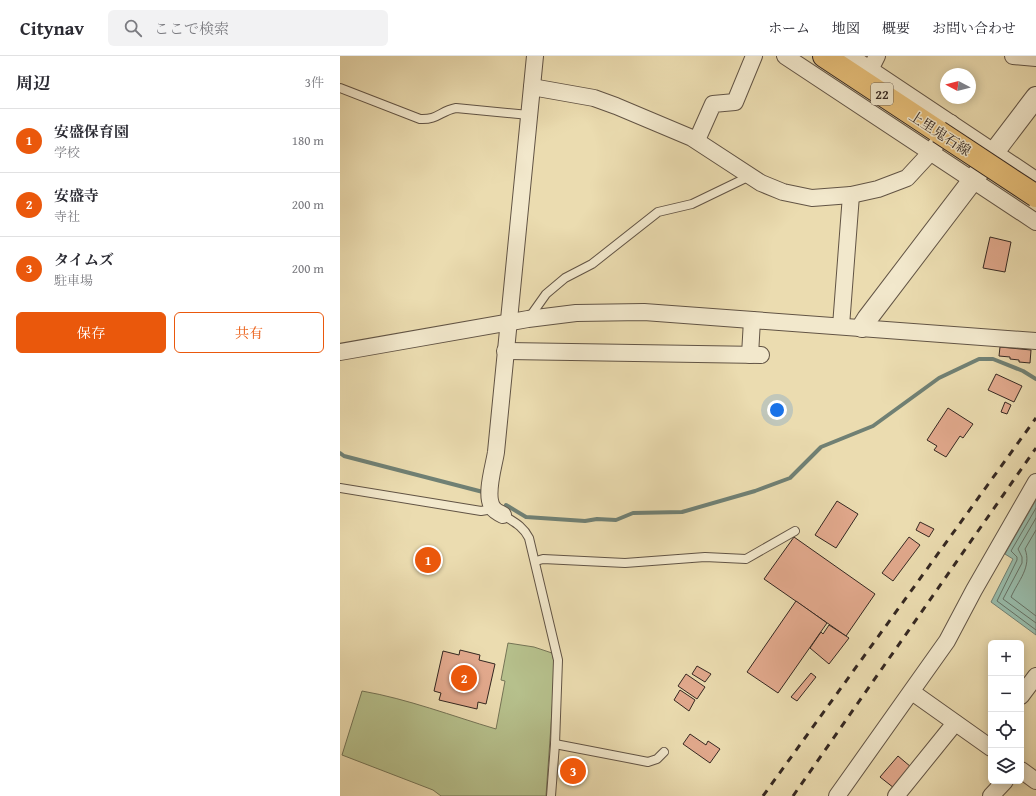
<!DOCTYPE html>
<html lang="ja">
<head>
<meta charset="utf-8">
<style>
	:root { --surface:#fff; --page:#f2f2f3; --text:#2b2b33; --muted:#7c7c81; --line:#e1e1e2; --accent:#ea580c }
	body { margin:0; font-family:"Gentium Book Plus","Noto Serif JP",serif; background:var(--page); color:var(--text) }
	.controls { position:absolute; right:12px; bottom:12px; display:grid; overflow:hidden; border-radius:6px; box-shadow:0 2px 10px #0003 }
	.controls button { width:36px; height:36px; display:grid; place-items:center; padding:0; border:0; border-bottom:1px solid var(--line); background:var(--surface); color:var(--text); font:20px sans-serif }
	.compass { position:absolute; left:600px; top:12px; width:36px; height:36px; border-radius:50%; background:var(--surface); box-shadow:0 2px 10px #0003; rotate:277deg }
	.you { position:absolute; left:437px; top:354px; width:14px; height:14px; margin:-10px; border:3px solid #fff; border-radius:50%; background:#1a73e8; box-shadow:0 0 0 6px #1a73e833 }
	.badge { display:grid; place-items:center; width:26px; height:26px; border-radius:50%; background:var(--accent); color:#fff; font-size:13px; font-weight:700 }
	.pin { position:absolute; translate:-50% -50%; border:2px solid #fff; box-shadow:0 1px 4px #0006 }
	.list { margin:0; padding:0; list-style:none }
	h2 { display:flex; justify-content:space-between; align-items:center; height:52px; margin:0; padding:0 16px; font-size:17px }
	h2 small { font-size:13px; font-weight:400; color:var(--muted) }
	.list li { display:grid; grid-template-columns:26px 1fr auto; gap:12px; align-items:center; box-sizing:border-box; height:64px; padding:0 16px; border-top:1px solid var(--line) }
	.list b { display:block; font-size:15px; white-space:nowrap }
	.list p { margin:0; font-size:13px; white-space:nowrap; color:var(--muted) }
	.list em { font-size:13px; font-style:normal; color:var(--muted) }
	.actions { display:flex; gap:8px; padding:12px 16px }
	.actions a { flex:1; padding:9px 0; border:1px solid var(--accent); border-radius:6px; text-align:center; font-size:14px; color:var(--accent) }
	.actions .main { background:var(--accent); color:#fff }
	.icon { flex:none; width:22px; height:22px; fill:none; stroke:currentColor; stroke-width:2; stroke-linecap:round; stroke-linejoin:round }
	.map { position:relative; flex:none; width:696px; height:740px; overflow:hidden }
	header { display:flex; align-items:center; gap:24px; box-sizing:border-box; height:56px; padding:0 20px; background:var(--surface); border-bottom:1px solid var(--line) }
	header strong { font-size:19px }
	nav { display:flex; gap:22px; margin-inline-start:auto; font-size:14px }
	.search { width:280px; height:36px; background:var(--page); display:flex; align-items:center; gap:10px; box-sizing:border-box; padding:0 14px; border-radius:6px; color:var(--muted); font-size:15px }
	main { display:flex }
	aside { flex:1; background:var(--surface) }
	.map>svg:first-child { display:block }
	.green { fill:#b6c08c; stroke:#757456 }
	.water { fill:#98bcab; stroke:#708074 }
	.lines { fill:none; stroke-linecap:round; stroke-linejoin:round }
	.shore { stroke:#667266; stroke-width:1 }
	.stream { stroke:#708074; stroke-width:4 }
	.building { fill:#e2a98d; stroke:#342721 }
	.service-casing { stroke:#625445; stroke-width:10 }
	.minor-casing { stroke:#625445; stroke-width:18 }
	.tertiary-casing { stroke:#625445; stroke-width:22 }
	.primary-casing { stroke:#342721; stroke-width:24 }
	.service { stroke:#f2e8cc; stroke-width:8 }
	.minor { stroke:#f2e8cc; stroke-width:16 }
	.tertiary { stroke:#f2e8cc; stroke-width:20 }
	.primary { stroke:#e6be78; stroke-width:22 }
	.rail { stroke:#342721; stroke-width:3; stroke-dasharray:7 7; stroke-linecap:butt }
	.primary-bridge-casing { stroke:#342721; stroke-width:24; stroke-linecap:butt }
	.primary-bridge { stroke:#e6be78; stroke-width:22 }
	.labels { text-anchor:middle; stroke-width:3; stroke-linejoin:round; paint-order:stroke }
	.shield { fill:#f2e8cc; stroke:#6d6154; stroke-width:1 }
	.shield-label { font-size:13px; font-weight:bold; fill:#342721 }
	.street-label { font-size:14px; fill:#342721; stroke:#f2e8cc }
</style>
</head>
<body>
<header>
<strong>Citynav</strong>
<div class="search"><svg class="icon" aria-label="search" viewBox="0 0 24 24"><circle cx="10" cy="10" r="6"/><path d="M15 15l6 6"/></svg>ここで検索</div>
<nav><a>ホーム</a><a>地図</a><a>概要</a><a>お問い合わせ</a></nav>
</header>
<main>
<aside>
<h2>周辺<small>3件</small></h2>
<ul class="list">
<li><span class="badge">1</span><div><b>安盛保育園</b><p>学校</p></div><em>180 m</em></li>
<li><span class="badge">2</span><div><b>安盛寺</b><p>寺社</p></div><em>200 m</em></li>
<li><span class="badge">3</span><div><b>タイムズ</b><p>駐車場</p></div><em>200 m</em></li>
</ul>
<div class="actions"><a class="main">保存</a><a>共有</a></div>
</aside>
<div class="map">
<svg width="696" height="740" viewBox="0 0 696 740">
	<rect width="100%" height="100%" fill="#ebdcb0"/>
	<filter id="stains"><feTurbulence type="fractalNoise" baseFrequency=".005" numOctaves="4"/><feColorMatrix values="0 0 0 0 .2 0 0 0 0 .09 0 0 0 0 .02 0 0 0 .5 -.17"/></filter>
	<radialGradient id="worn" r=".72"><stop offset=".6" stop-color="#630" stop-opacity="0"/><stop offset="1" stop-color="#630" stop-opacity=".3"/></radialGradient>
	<path class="green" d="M168,587L194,591L212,597L215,610L213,641L206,740H101L93,734L2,699L22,635C68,643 112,660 156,673L165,625L161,624Z"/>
	<path class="water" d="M696,444V579L651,546L673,503L665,498Z"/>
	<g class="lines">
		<g class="shore">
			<path d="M696,452L671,495L677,501V504L657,545L696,574"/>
			<path d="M696,462L678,493L682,501V507L663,543L696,567"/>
			<path d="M696,474L685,493C692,511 678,525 671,541L696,560"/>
		</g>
		<g class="stream">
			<path d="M0,397L4,400L143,436"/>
			<path d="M166,449L186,461L245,465L257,463L276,464L293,457L342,456L415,435L450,422L481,391L533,370L599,322L639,303H653L683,315L696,323"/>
		</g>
	</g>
	<g class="building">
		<path d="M650,181L671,186L665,216L643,212Z"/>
		<path d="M660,291L691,294L690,307L679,306V304L670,303V301L659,300Z"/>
		<path d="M656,318L682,330L674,346L648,334Z"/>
		<path d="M665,346L671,349L667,358L661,356Z"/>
		<path d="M608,352L633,368L623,382L620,380L606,401L594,394L597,390L587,384Z"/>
		<path d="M497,445L518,458L496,492L475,479Z"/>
		<path d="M580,466L594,473L589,481L576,474Z"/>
		<path d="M454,481L535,538L506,580L424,523Z"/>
		<path d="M569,481L580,489L553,525L542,517Z"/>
		<path d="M456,545L487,567L438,637L407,616Z"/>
		<path d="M489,569L509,582L489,608L470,592L481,576L483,578Z"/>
		<path d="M120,594L140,599L139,604L155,608L146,648L138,646L137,653L99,644L101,637L94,635L103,595L119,599Z"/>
		<path d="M357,610L371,618L365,626L352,618Z"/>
		<path d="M471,617L476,621L457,645L451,641Z"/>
		<path d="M346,618L365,631L357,643L338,630Z"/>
		<path d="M340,634L355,644L349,655L334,644Z"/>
		<path d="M350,678L366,689L368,685L380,693L370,707L343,688Z"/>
		<path d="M558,700L571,711L554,732L540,721Z"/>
	</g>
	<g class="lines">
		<g class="service-casing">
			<g id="service">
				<path d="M0,32L80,63C98,64 100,55 116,52L189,59"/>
				<path d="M189,262L206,238L225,222L252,208L318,156L352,148L410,120"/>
				<path d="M0,432L141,455L153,453"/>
				<path d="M163,459C174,466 183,470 189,482L218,604L215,688L211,740"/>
				<path d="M196,505L203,503L285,507L365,501L406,503L455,475"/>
				<path d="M215,688L308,706L317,703L324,696"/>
			</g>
		</g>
		<g class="minor-casing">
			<g id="minor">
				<path d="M445,0L696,166"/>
				<path d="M510,0L696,124"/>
				<path d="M673,0L696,2"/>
				<path d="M530,14L537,0"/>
				<path d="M192,31L254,42L276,50L352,82L421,127L443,136L472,142L511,139L538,133L567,122L591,96L611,67"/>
				<path d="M357,84L373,48L395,46L414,0"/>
				<path d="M501,270L511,139"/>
				<path d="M165,295L421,299"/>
				<path d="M0,296L188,263L236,257L304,256L696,285"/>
				<path d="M410,299L412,264"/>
				<path d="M163,459C159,457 155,455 153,452C144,440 154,410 156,396L195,0"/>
				<path d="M572,636L651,692"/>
				<path d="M681,640L696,620"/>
				<path d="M681,714L696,725"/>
				<path d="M497,740L607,585L634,534L696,426"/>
				<path d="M556,740L615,667"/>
				<path d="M651,740L665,725"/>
			</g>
		</g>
		<g class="tertiary-casing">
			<path id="tertiary" d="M522,271L527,263L696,41"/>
		</g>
		<g class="primary-casing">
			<path id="primary" d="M484,0L599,76"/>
		</g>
		<use href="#service" class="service"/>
		<use href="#minor" class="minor"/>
		<use href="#tertiary" class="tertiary"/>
		<use href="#primary" class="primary"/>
		<g class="rail">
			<path d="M423,740L696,362"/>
			<path d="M453,740L696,392"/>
		</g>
		<g class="primary-bridge-casing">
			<path id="primary-bridge" d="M599,76L696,140"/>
		</g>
		<use href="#primary-bridge" class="primary-bridge"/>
	</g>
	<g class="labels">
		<rect class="shield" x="531" y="27" width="22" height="22" rx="3"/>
		<g class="shield-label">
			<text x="542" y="43">22</text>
		</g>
		<g class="street-label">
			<text transform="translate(600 77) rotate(33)" y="5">上里鬼石線</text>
		</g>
	</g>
	<rect width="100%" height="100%" filter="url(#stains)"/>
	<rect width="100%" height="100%" fill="url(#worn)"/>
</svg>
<div class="controls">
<button>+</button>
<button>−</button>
<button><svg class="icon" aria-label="locate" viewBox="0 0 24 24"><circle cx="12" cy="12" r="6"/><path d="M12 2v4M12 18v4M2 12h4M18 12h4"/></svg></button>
<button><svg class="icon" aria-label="layers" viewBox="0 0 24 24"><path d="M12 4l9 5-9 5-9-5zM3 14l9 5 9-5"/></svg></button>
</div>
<svg class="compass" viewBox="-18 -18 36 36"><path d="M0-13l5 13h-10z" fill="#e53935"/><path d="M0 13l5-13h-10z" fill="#7c7c81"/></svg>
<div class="you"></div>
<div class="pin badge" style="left:88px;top:504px">1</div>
<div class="pin badge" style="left:124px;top:622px">2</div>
<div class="pin badge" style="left:233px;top:715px">3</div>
</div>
</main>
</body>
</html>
